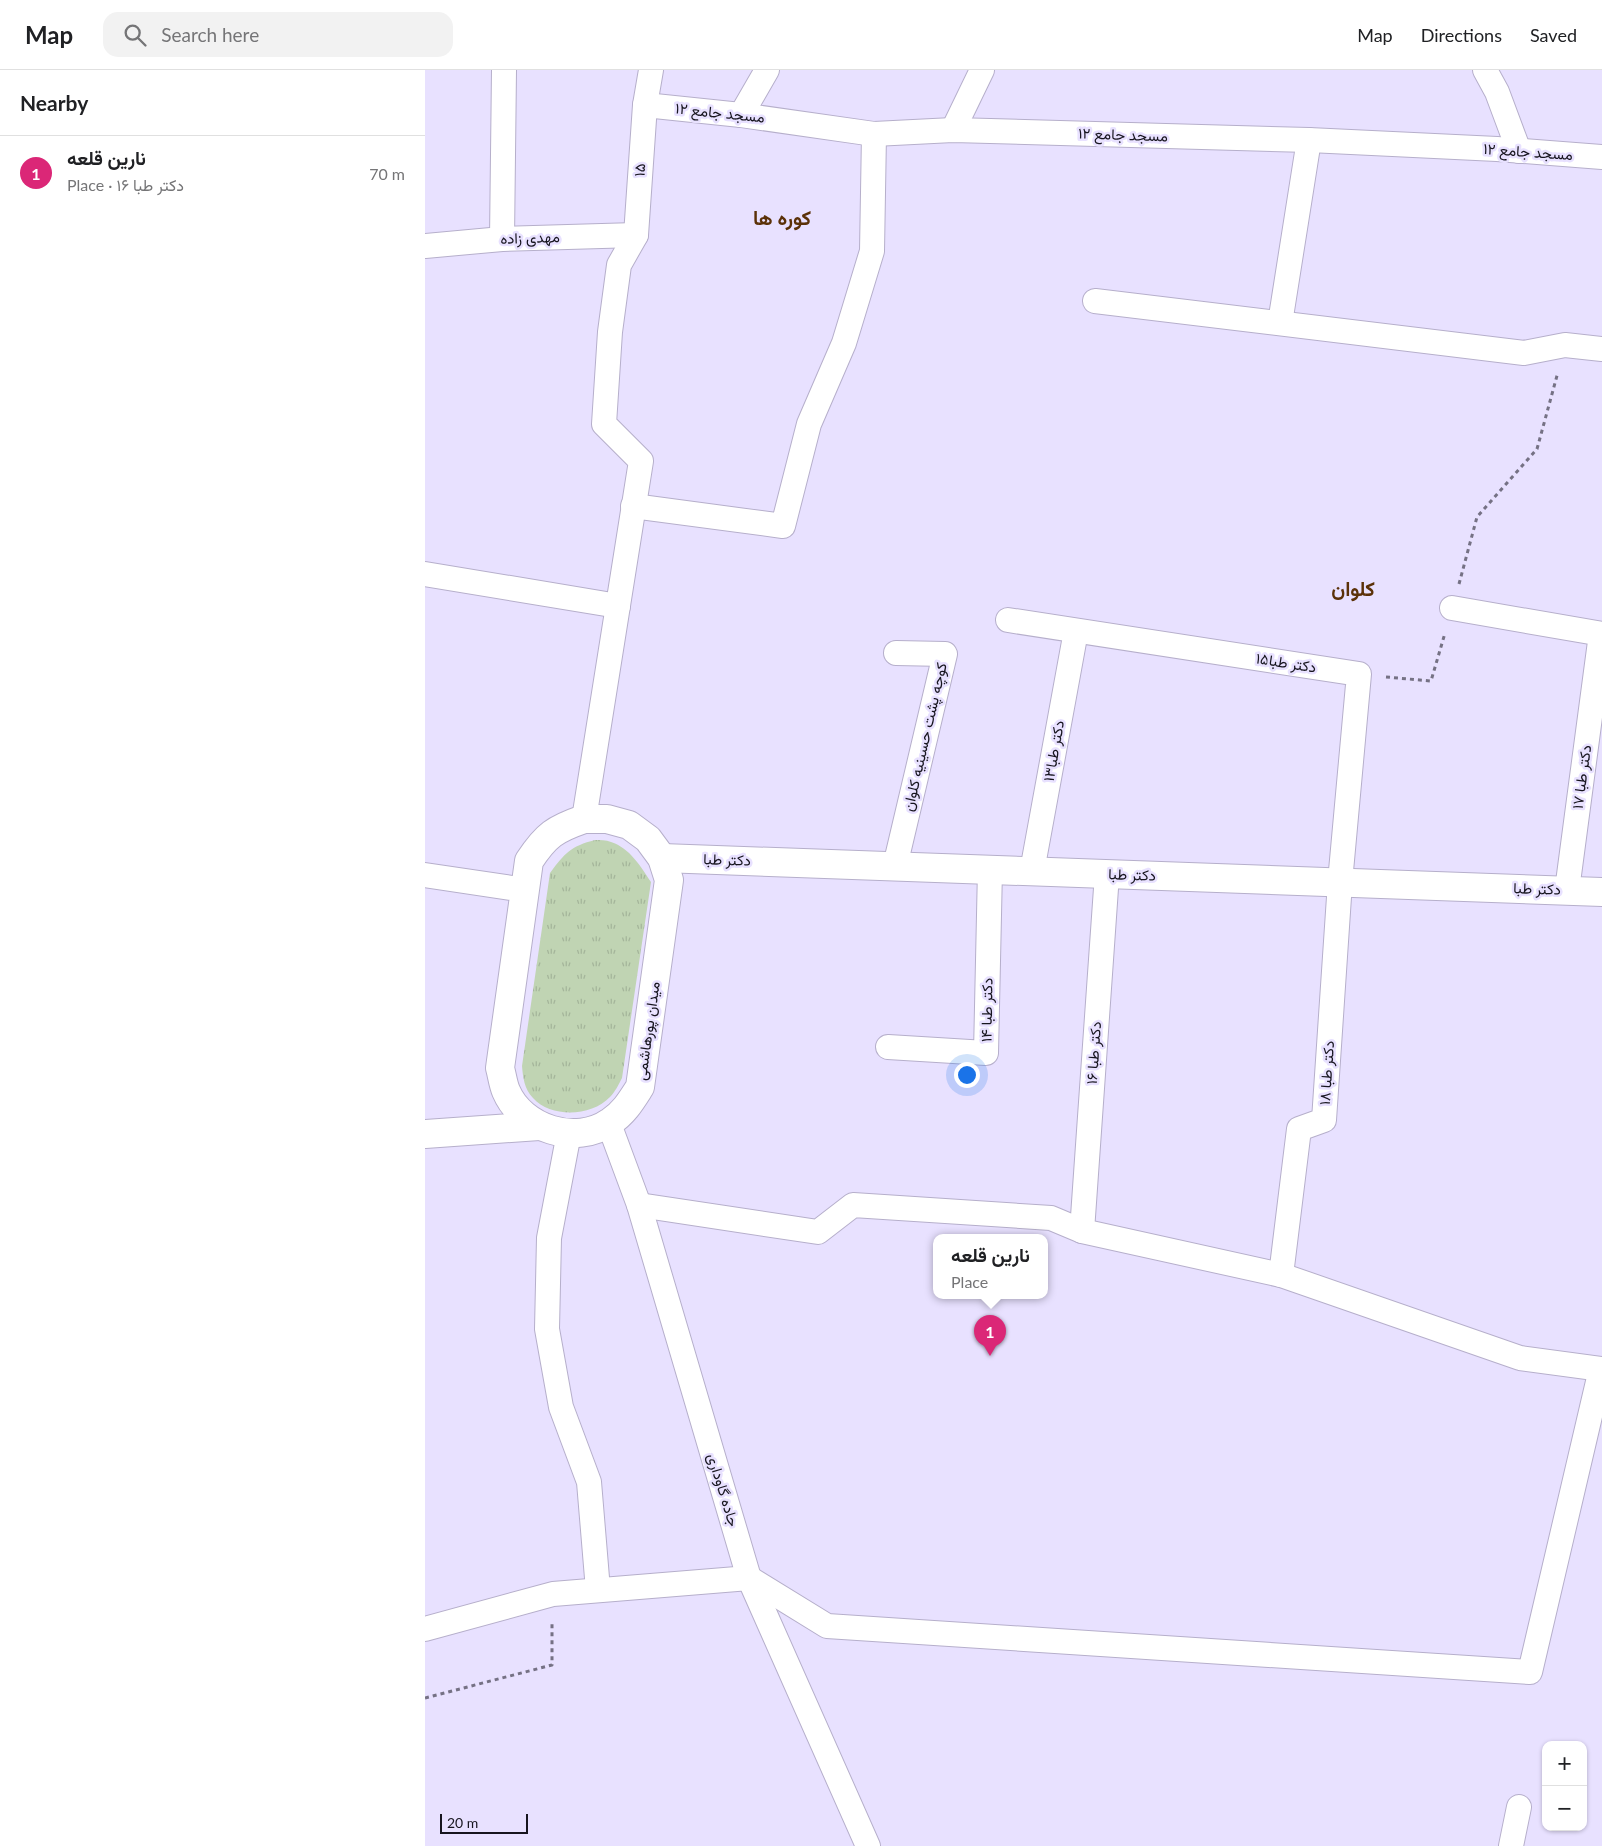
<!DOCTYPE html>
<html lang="en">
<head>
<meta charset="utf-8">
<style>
	:root { --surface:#fff; --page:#f2f2f2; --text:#202124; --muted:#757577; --line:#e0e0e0; --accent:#db2777 }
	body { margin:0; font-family:Lato,Vazirmatn,sans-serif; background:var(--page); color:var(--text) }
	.controls { position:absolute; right:15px; bottom:15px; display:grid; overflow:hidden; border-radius:10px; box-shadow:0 1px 4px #0004 }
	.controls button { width:45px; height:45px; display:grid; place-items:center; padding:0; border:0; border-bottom:1px solid var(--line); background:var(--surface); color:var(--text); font:25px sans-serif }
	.scale { position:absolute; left:15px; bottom:12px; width:88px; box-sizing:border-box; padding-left:5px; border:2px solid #17151f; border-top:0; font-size:14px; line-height:18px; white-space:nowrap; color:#17151f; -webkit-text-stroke:4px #e8e1ff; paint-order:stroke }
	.you { position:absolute; left:541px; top:1004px; width:18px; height:18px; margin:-12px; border:4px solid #fff; border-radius:50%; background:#1a73e8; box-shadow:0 0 0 8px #1a73e833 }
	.badge { display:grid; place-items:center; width:32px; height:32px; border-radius:50%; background:var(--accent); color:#fff; font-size:16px; font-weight:700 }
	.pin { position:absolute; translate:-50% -41px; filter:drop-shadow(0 1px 2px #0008) }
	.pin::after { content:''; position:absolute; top:26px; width:18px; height:15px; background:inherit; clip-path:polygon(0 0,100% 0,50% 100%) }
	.popup { position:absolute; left:508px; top:1164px; width:115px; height:65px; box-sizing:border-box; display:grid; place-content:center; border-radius:10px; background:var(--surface); filter:drop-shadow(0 1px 4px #0005); font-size:16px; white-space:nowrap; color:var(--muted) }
	.popup b { font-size:19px; color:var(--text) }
	.popup::after { content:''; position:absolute; left:50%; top:100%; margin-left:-10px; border:10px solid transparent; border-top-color:var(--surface) }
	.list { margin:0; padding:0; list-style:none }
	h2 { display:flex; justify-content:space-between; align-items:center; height:65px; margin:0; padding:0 20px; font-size:21px }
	h2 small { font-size:16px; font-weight:400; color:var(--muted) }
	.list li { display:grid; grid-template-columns:32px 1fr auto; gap:15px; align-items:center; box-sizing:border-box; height:75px; padding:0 20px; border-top:1px solid var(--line) }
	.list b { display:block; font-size:19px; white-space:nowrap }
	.list p { margin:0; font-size:16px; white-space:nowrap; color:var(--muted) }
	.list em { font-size:16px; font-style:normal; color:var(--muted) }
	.icon { flex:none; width:28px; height:28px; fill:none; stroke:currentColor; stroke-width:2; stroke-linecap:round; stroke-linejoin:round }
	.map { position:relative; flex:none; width:1177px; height:1776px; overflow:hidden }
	header { display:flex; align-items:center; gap:30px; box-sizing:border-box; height:70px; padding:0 25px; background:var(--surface); border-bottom:1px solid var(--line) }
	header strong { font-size:24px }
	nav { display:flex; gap:28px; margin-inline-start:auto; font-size:18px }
	.search { width:350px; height:45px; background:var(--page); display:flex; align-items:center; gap:12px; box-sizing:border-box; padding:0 18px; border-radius:15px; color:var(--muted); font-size:19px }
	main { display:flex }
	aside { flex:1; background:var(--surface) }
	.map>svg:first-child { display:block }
	.grass { fill:url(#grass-tufts) }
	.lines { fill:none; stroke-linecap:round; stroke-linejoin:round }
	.street-casing { stroke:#b6afcb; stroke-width:26 }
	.secondary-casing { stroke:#b6afcb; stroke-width:30 }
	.path { stroke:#757184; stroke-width:3; stroke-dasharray:4 4; stroke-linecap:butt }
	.street { stroke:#fff; stroke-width:24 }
	.secondary { stroke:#fff; stroke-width:28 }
	.labels { text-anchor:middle; stroke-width:5; stroke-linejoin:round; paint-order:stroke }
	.street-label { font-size:15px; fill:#17151f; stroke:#e8e1ff }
	.district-label { font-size:20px; font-weight:bold; fill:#5b3108; stroke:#e8e1ff }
</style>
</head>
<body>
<header>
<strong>Map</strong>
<div class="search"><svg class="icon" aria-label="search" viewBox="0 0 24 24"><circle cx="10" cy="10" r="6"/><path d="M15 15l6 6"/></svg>Search here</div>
<nav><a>Map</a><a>Directions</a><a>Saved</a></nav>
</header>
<main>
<aside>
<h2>Nearby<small></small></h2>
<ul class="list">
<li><span class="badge">1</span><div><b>نارین قلعه</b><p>Place · دکتر طبا ۱۶</p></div><em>70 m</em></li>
</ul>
</aside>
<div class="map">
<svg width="1177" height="1776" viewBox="0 0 1177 1776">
	<defs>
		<pattern id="grass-tufts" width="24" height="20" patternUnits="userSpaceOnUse" patternTransform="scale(1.25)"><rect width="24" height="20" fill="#c0d4b3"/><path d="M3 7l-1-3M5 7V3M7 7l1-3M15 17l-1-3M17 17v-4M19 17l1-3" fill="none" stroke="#a4b59a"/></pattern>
	</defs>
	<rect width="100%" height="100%" fill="#e8e1ff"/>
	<path class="grass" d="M170,770C175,770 181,770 186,772C205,778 216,797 226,812L197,1008C194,1014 190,1022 185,1027C166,1047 126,1048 108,1028C99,1019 98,1007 97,996L125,803C140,783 146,776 170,770Z"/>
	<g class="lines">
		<g class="street-casing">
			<g id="street">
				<path d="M1060,0L1072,22L1094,81"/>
				<path d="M220,35L316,45L449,64L528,60L884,70L1072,79L1177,87"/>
				<path d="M316,45L342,0"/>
				<path d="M528,60L557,0"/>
				<path d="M77,169L79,0"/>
				<path d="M0,176L77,169L211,165"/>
				<path d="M670,231L1099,283L1140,275L1177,279"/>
				<path d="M855,253L884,70"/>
				<path d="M208,436L358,456L384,354L419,273L447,181L449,64"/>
				<path d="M0,504L193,536"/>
				<path d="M1027,538L1177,564"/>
				<path d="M583,550L934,604L915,812L899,1050L874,1059L856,1205"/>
				<path d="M159,749L216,391L179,354L185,262L194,195L211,165L220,35L226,0"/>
				<path d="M470,796L520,584L471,583"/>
				<path d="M607,801L651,561"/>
				<path d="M0,805L100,820"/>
				<path d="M1142,820L1176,564"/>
				<path d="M463,977L561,983L565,799"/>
				<path d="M184,1054L214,1135L324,1508L443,1776"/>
				<path d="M144,1063L124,1168L122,1259L136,1337L164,1412L173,1520"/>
				<path d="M214,1135L393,1162L428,1135L626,1148L657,1161L856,1205L1095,1288L1177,1299"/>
				<path d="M657,1161L682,804"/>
				<path d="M0,1559L128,1524L324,1508L402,1556L1105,1602L1176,1299"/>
				<path d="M1086,1776L1094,1737"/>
			</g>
		</g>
		<g class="secondary-casing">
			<g id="secondary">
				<path d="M159,749H182L204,755L223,769L237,788L244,810L215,1017C206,1031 199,1043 185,1052C151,1076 97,1059 81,1021C78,1014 77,1005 75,998L104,791C121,765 130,759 159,749Z"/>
				<path d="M237,788L1177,822"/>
				<path d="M0,1064L114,1056"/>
			</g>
		</g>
		<g class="path">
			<path d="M1034,514L1052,447L1112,379L1133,302"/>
			<path d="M961,607L1006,611L1020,563"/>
			<path d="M0,1628L127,1595V1552"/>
		</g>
		<use href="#street" class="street"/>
		<use href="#secondary" class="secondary"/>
	</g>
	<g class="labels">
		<g class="street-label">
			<text transform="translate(295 43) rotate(6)" y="5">مسجد جامع ۱۲</text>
			<text transform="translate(698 65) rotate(2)" y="5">مسجد جامع ۱۲</text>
			<text transform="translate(1103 82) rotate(4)" y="5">مسجد جامع ۱۲</text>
			<text transform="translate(215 100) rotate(-86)" y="5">۱۵</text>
			<text transform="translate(105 168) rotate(-2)" y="5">مهدی زاده</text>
			<text transform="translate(861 593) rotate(9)" y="5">دکتر طبا۱۵</text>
			<text transform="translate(500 667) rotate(-77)" y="5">کوچه پشت حسینیه کلوان</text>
			<text transform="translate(629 681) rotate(-80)" y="5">دکتر طبا۱۳</text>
			<text transform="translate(1157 707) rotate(-82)" y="5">دکتر طبا ۱۷</text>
			<text transform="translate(302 790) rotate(2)" y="5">دکتر طبا</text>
			<text transform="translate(707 805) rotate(2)" y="5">دکتر طبا</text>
			<text transform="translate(1112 819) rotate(2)" y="5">دکتر طبا</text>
			<text transform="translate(562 940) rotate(-89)" y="5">دکتر طبا ۱۴</text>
			<text transform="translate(223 961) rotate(-82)" y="5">میدان پورهاشمی</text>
			<text transform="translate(669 983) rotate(-86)" y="5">دکتر طبا ۱۶</text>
			<text transform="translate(902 1003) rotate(-86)" y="5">دکتر طبا ۱۸</text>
			<text transform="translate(298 1420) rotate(73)" y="5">جاده گاوداری</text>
		</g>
		<g class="district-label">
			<text x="357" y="155">کوره ها</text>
			<text x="928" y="526">کلوان</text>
		</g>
	</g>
</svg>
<div class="controls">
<button>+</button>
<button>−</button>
</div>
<div class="scale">20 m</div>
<div class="you"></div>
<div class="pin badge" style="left:565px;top:1286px">1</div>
<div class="popup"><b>نارین قلعه</b>Place</div>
</div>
</main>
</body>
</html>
